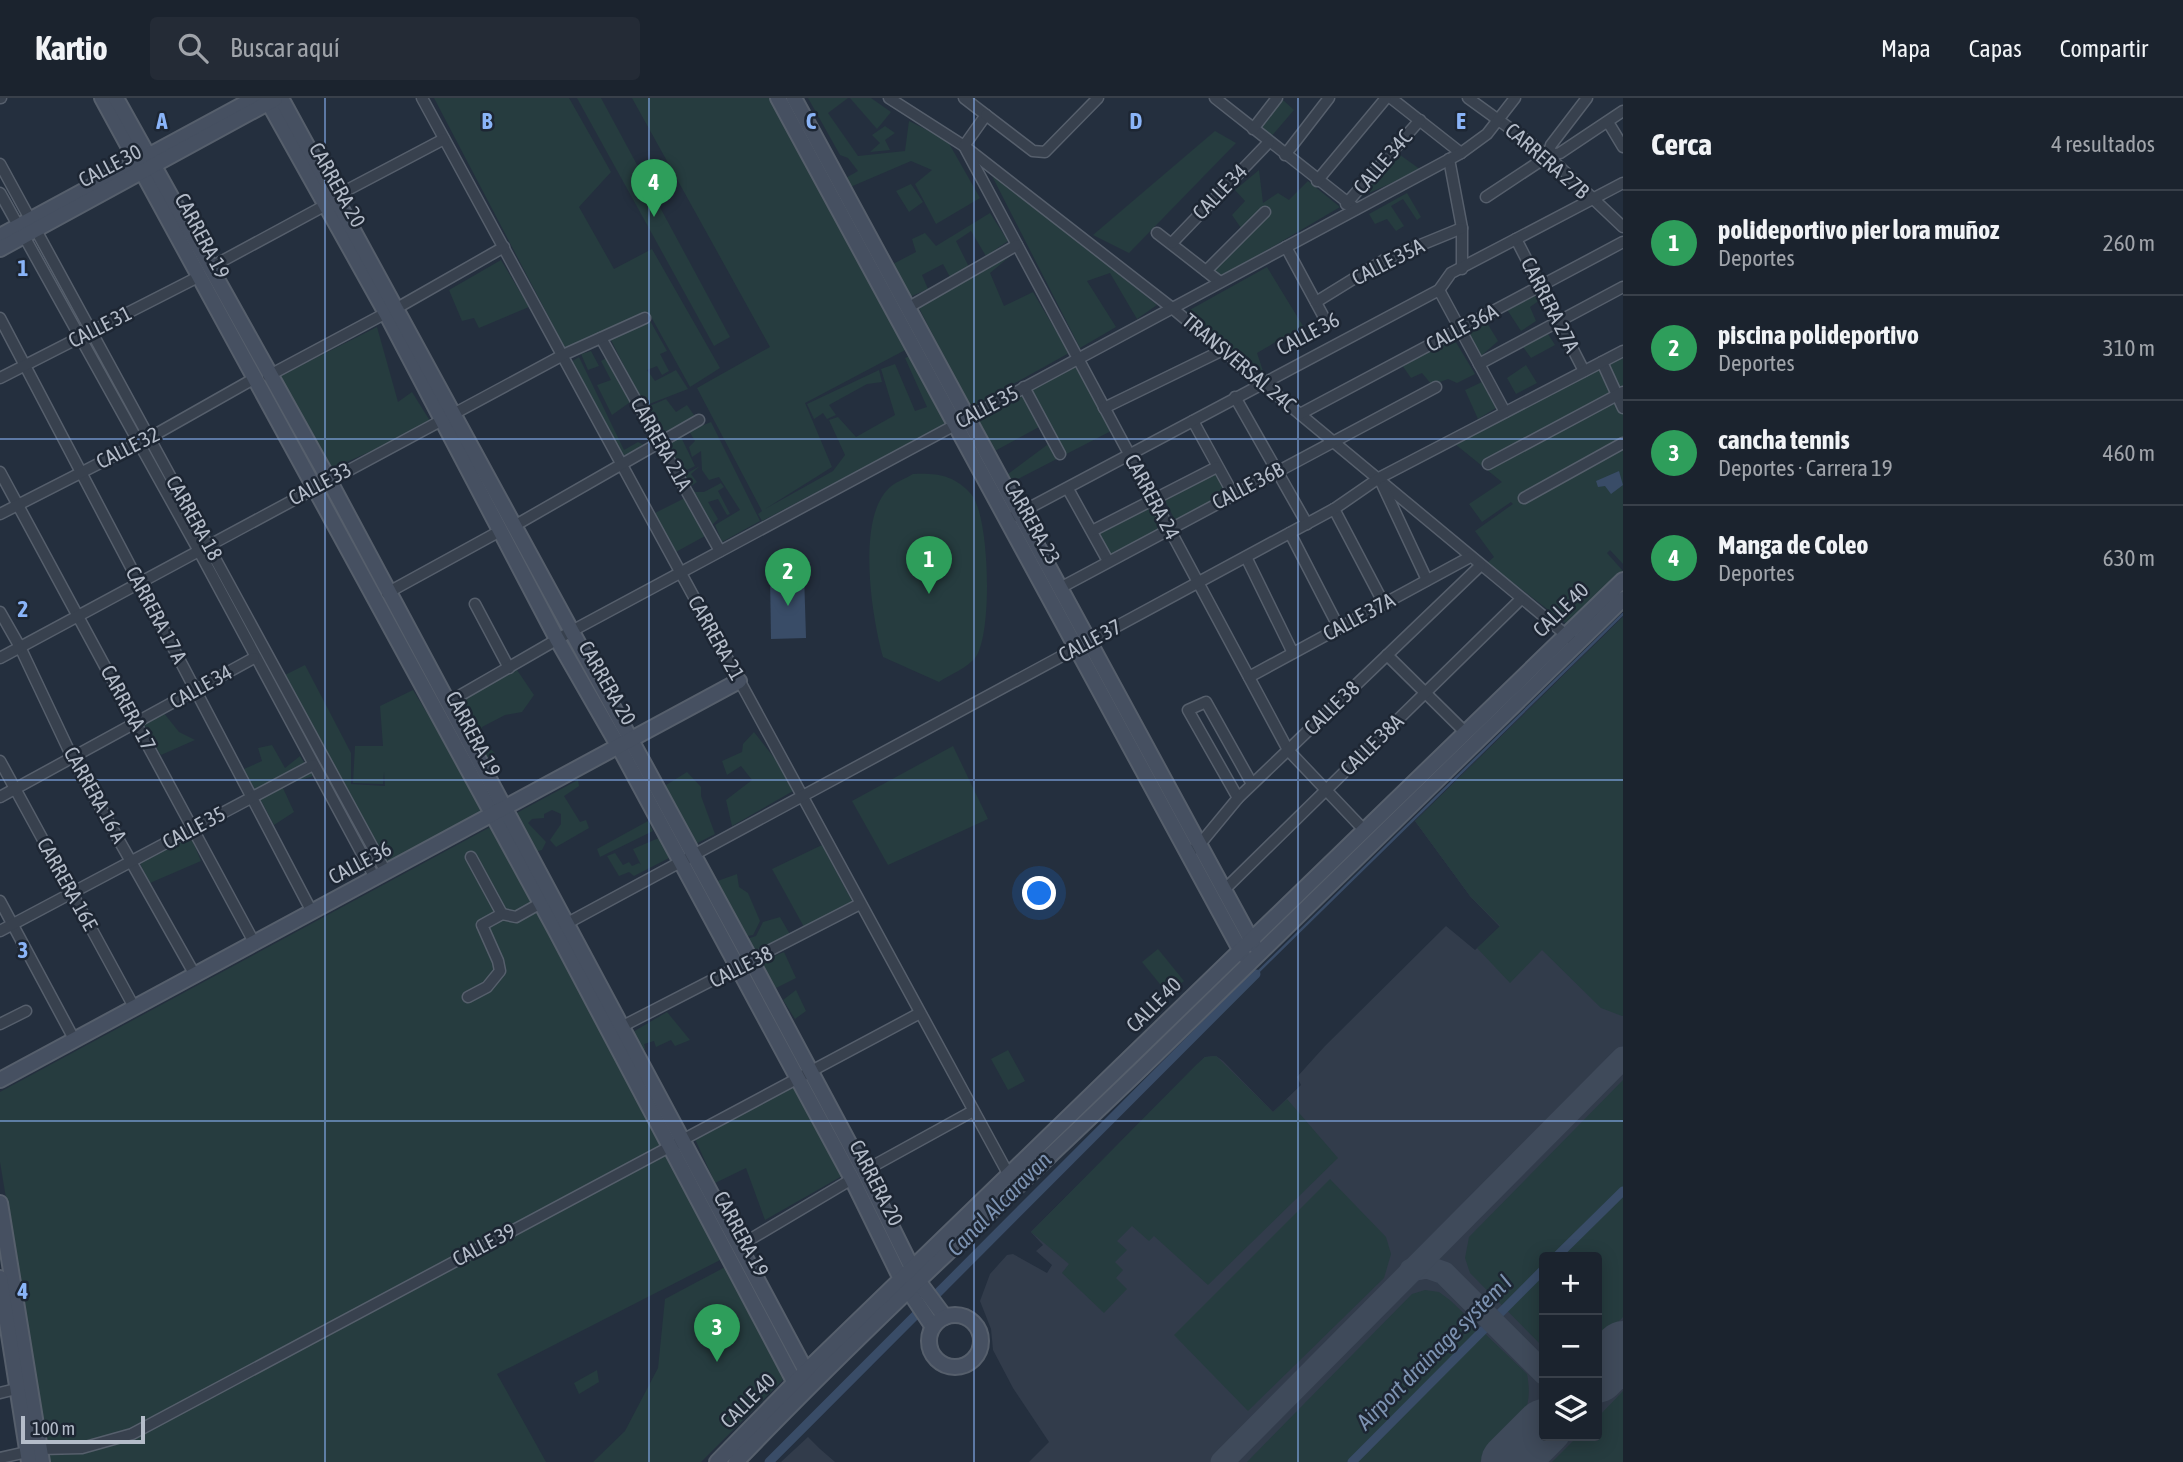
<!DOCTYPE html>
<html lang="es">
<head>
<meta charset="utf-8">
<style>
	:root { --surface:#1b232e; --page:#242b36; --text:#f1f3f6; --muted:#a0a4aa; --line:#39404a; --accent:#8ab4f8 }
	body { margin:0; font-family:"Asap Condensed",sans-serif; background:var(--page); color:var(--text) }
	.controls { position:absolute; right:21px; bottom:21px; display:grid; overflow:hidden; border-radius:7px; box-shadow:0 4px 18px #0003 }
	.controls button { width:63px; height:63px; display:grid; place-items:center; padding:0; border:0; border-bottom:2px solid var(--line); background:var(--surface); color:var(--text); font:35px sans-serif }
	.scale { position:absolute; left:21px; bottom:18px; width:124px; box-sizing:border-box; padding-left:7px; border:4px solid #b4bcc9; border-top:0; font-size:19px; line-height:24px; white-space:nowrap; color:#b4bcc9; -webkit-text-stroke:5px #1d2633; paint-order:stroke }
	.you { position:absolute; left:1040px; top:796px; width:24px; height:24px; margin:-18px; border:5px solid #fff; border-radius:50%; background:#1a73e8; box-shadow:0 0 0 10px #1a73e833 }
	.badge { display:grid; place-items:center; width:46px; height:46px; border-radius:50%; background:var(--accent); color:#fff; font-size:23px; font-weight:700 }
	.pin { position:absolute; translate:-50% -58px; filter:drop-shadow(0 2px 4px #0008) }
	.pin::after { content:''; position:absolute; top:37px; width:24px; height:21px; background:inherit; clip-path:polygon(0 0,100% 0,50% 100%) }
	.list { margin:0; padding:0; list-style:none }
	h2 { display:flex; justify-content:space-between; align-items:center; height:91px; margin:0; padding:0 28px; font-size:30px }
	h2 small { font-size:23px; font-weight:400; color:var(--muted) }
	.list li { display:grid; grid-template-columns:46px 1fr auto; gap:21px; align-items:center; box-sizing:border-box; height:105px; padding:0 28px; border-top:2px solid var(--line) }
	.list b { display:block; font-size:26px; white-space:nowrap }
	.list p { margin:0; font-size:23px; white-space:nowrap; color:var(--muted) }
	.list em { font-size:23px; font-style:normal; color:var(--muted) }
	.icon { flex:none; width:38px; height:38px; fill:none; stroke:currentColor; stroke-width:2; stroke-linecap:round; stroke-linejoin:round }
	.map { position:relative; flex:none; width:1623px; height:1364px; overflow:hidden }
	header { display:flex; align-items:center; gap:42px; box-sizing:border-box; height:98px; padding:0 35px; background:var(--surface); border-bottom:2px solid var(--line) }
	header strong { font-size:33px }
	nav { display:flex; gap:38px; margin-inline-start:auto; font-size:24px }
	.search { width:490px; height:63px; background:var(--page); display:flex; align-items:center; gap:18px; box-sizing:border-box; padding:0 24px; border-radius:7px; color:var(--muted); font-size:26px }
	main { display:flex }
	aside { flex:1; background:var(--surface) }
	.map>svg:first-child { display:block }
	.airport { fill:#323c4b; fill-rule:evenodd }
	.green { fill:#263c3f }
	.water { fill:#394c67 }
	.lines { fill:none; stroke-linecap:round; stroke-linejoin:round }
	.stream { stroke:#394c67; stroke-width:2.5 }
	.canal { stroke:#394c67; stroke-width:9 }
	.taxiway { stroke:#3f4a5a; stroke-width:23 }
	.runway { stroke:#3f4a5a; stroke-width:56 }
	.street-casing { stroke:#565f6c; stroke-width:13 }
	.secondary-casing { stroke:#565f6c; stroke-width:18 }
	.street { stroke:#38414e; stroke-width:10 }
	.secondary { stroke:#465061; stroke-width:14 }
	.grid { fill:none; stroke:#8ab4f8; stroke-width:2; stroke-opacity:0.55 }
	.labels { text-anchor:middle; stroke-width:5; stroke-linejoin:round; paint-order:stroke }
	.street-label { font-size:21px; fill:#b4bcc9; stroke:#1d2633 }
	.water-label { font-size:23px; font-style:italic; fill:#7c92b1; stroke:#1d2633 }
	.grid-label { font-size:23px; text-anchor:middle; font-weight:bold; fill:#8ab4f8; stroke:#1d2633; stroke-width:5; stroke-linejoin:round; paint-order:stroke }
</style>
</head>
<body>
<header>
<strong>Kartio</strong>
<div class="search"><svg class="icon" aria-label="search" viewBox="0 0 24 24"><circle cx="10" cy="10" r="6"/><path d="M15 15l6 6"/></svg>Buscar aquí</div>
<nav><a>Mapa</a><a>Capas</a><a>Compartir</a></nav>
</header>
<main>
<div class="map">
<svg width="1623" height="1364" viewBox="0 0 1623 1364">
	<rect width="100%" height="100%" fill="#242f3e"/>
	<g class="airport">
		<path d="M1623,519V1364H1029L1049,1344L1013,1290L993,1252L991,1231L980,1203L990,1176L1007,1157L1013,1156L1047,1175L1052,1167L1036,1153L1043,1147L1031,1134L1205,959L1216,958L1223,963L1273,1014L1301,987L1297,979L1325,948L1446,828L1475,852L1500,829L1470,798L1415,723ZM1544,1159H1597V1338H1544Z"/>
		<path d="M808,1339L820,1351L835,1364H781Z"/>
	</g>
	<g class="green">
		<path d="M434,0H569L611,74L579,109L614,171L652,151L720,270L690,289L649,215L566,252Z"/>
		<path d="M577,0H601L730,239L714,248Z"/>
		<path d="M632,0H771L909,250L805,305L832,369L765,411L833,373L845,357L829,322L838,319L856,339L895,317L881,271L895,266L915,313L927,309L905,260L912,257L948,325L762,423L758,416L762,413L697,290L770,249Z"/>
		<path d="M808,0H848L828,15L858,58L905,53L909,23L947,42L980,100L936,126L915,86L932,72L911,63L848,90L844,81L858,73L848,60L840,57Z"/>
		<path d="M850,0H871L891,14L877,31Z"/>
		<path d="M1283,2L1294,12L1270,40L1260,29Z"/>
		<path d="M885,28L895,35L885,42L890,52L870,54L880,45L872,37Z"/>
		<path d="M1215,33L1236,45L1129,155L1093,137Z"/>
		<path d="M1396,54L1421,72L1351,103Z"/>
		<path d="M988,70L1157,207L1137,221L1110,175L1087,183L1116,229L1080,250Z"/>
		<path d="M1259,72L1263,105L1278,95L1289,102L1308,83L1340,109L1221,179L1205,165L1241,130L1232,117L1245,103L1235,92Z"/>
		<path d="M911,86L923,104L909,114L896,93Z"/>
		<path d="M1407,95L1421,119L1417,122L1403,101L1391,108L1404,128L1396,133L1387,121L1375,126L1369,116Z"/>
		<path d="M990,115L1008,143L986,158L971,133L956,143L969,169L950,179L943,166L922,177L928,191L910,199L893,166L916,154L912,141L925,135L936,148Z"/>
		<path d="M1014,155L990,175L1004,208L1033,194L1069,255L970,310L919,210Z"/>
		<path d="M501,162L529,209L479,230L474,220L462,223L449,192Z"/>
		<path d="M1267,169L1303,228L1257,255L1265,279L1186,214Z"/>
		<path d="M1537,190L1540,202L1530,209L1536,223L1521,233L1504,207Z"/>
		<path d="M648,219L667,253L660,256L669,273L662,277L657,268L647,272L655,283L676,272L688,291L644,308L609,238Z"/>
		<path d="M1484,220L1498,243L1481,258L1463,232Z"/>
		<path d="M377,229L398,304L412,294L432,326L331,371L278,279Z"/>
		<path d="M1545,231L1555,247L1531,260L1521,246Z"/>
		<path d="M1454,241L1475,276L1457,285L1448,281L1432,287L1422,275L1411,280L1402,267Z"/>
		<path d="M591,253L599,268L588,272L581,256Z"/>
		<path d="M579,259L624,352L638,344L644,347L623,358L571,264Z"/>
		<path d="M608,259L633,302L612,317L597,287L611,282L601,263Z"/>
		<path d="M1623,259V466L1610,452L1607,455L1623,473L1568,527L1487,465L1494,459L1475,433L1513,406L1511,404L1482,424L1469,406L1502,384L1455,346Z"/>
		<path d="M1077,266L1113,332L1012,384L1008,376L1051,344L1039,329L993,354L975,321Z"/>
		<path d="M1526,267L1537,285L1516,296L1507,280Z"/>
		<path d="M879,272L882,284L867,286L829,307L836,317L827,321L823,315L814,321L807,306Z"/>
		<path d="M1482,284L1496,310L1478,321L1465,292Z"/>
		<path d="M666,301L676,314L687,307L696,320L664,337L647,309Z"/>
		<path d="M711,324L760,423L722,444L715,427L740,412L719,379L709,382L702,372L701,353L692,359L689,349L695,343L689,333Z"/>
		<path d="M681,339L695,368L681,375L668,346Z"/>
		<path d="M700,368L691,376L697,384L691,388L695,394H704L721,385L724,389L718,393L730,416L727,417L718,401L708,404L718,421L711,428L682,378Z"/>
		<path d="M1218,372L1230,395L1176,424L1164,401Z"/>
		<path d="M913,376C937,375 954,377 971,396C990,417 993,538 975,560C967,570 949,577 939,584L883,559C872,520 856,421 889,390C895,384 905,381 913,376Z"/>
		<path d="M685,400L705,438L674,455L653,416Z"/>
		<path d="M1152,406L1165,429L1112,459L1099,436Z"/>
		<path d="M1623,519V918H1622L1601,910L1542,852L1510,885L1477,850L1500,828L1470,798L1415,723Z"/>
		<path d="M305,567L351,655V686L385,688L384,674L383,686L353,685L355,648H383L380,608L413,592L489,716L389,770L285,577Z"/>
		<path d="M517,572L534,597L522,614L505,617L482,629L481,643L495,655L484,662L453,607Z"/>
		<path d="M163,614L179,634L195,642L161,657L141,626Z"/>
		<path d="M754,634L776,662L793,693L732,728L726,702L752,682L741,668L727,677L722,663L742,654L743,646Z"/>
		<path d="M272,647L285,670L300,658L313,678L282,688L294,714L274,727L244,671L262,663L258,650Z"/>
		<path d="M953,648L988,721L888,767L852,703Z"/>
		<path d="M687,674L701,689V698L715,736L690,749L676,725L680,715L663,689Z"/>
		<path d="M578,682L579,688L564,698L580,724L586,722L589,730L556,749L550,742L561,726V716L552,712L544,716V720L532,721L528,725L546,744L542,752L534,754L511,718Z"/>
		<path d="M648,723L653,733L600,759L597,751Z"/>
		<path d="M494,727L726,1159L497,1276L546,1364H50L0,1064V994Z"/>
		<path d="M189,734L201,763L150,785L137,760Z"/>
		<path d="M661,739L669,760L634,778L629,774L619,778L607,758L615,755L623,767L629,764L632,768L639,765L641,767L633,751Z"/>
		<path d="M822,747L853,805L804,829L772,771Z"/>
		<path d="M737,776L739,789L748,795L760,823L753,837L741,839L709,786Z"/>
		<path d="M780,819L792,840L753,859L744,842L756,838L763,824Z"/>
		<path d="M1158,851L1184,883L1168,896L1142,864Z"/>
		<path d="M784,854L796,880L776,890L760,864Z"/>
		<path d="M796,892L806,913L795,921L783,902Z"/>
		<path d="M667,914L690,942L675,948L671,942L656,949L654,943L644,946L645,951L640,955L631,935Z"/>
		<path d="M1008,952L1025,983L1008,992L991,961Z"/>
		<path d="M1216,958L1273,1014L1287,1001L1338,1060L1208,1187L1154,1138L1149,1143L1132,1128L1117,1143L1127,1152L1115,1164L1123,1172L1116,1180L1127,1191L1104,1215L1062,1175L1069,1166L1031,1134L1197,966L1205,959Z"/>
		<path d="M1623,982V1219L1597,1246V1159H1544V1250L1470,1175L1465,1160L1469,1139Z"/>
		<path d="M794,986L842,1078L765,1122L746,1070L715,1085L695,1041Z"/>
		<path d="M1330,1081L1386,1139L1391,1156L1384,1180L1248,1313L1174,1237Z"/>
		<path d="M727,1168L786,1279L701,1364H593L625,1333L658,1270L665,1201Z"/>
		<path d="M1425,1192L1439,1194L1451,1203L1527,1276C1536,1322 1510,1334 1480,1364H1247L1412,1196Z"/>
		<path d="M597,1272L599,1284L579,1296L574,1285Z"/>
		<path d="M1623,1293V1364H1552L1578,1338H1597V1320Z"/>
	</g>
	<g class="water">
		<path d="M1619,373L1623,387L1611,396L1605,388L1598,389L1596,383Z"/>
		<path d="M770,476H804L806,540L771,541Z"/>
	</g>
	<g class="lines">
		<path class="stream" d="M1256,876L1623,516"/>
		<g class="canal">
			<path d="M1556,1159L1623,1093"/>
			<path d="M769,1364L1256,876"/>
			<path d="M1352,1364L1544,1171"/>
		</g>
		<g class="taxiway">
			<path d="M1411,1172L1427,1169L1444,1175L1544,1275"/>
			<path d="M1222,1364L1623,960"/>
		</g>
		<g class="runway">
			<path d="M1597,1277L1623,1251"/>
			<path d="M1509,1364L1544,1329"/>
		</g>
		<g class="street-casing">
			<g id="street">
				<path d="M0,0H1"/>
				<path d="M422,0L1011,1081"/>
				<path d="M889,0L964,48L1172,210L1571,541"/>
				<path d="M964,0L986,17L964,48L1288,652L1365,733"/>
				<path d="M1215,0L1356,111"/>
				<path d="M1391,0L1461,55"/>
				<path d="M1468,0L1548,58L1623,129"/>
				<path d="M986,17L1033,53L1045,54L1098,0"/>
				<path d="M1608,24L1623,49"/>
				<path d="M1253,31L1277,0"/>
				<path d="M1285,57L1329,0"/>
				<path d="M1548,58L1560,55L1623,13"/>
				<path d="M1449,61L1462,130V171"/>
				<path d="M0,66L386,774"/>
				<path d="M1317,83L1386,0"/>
				<path d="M0,95L199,453L375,780"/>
				<path d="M334,99L444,41"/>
				<path d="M1486,99L1548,58L1551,47L1587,0"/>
				<path d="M1346,106L1420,22"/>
				<path d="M1157,135L1220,184"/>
				<path d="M1516,141L1584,273"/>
				<path d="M1172,145L1269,44"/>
				<path d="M1286,149L1327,225"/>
				<path d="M211,169L324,108"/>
				<path d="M1206,173L1265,114"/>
				<path d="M1439,192L1505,314"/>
				<path d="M1316,204L1384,162L1462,130"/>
				<path d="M909,209L1017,147"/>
				<path d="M397,210L504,149"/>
				<path d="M0,220L312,814"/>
				<path d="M601,240L720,453"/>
				<path d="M1602,264L1623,310"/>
				<path d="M1479,266L1623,189"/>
				<path d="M268,278L386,215"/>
				<path d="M0,280L200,178"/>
				<path d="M1024,289L1060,356"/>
				<path d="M1235,299L1307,426"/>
				<path d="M1104,310L1223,252"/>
				<path d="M1300,316L1623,144"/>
				<path d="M1193,323L1233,396"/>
				<path d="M1488,366L1623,294"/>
				<path d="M0,374L255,846"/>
				<path d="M1381,384L1427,482"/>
				<path d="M1068,391L1108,463"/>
				<path d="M1524,400L1623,345"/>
				<path d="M1334,411L1384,506"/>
				<path d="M0,416L149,340L255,280"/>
				<path d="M1014,418L1439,192L1451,175L1623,85"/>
				<path d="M514,428L699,322"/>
				<path d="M1092,433L1217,369"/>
				<path d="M1290,435L1339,530"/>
				<path d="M1246,459L1293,555"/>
				<path d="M1060,490L1436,289"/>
				<path d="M387,495L500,433"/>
				<path d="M475,506L509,570"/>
				<path d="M0,514L20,549L72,659L195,877"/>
				<path d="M1387,557L1466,635"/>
				<path d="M0,560L563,257L645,220"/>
				<path d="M1249,579L1470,459"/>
				<path d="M447,605L570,534L1461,55L1487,36L1515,0"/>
				<path d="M0,663L134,909"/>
				<path d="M0,699L254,560"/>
				<path d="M1238,700L1188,612L1206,604L1252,686"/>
				<path d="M1188,756L1200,746L1238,700L1480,468"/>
				<path d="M471,759L502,816"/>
				<path d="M1224,792L1520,502"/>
				<path d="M0,803L74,941"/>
				<path d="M562,828L1334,411L1379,380L1623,253"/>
				<path d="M0,833L313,667"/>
				<path d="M468,899L487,889L500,873L498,863L482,827L502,816L516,819L541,805"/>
				<path d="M0,926L26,913"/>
				<path d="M621,929L860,806"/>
				<path d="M864,1073L973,1013"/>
				<path d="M739,1148L852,1081"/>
				<path d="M0,1295L16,1291"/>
				<path d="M0,1360L40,1351L82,1350L132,1336L920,915"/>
			</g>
		</g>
		<g class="secondary-casing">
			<g id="secondary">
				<path d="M102,0L555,831L795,1285L804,1293"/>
				<path d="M116,0L329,382L806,1273L814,1283"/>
				<path d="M266,0L386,215L557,541L619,649L852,1081L901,1181L933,1229"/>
				<path d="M281,0L752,864L864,1073L919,1184L945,1219"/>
				<path d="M778,0L1243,857"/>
				<path d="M794,0L1254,847"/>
				<path d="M0,138L255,0"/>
				<path d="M0,151L275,1"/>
				<path d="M0,982L739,583"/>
				<path d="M0,1105L42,1364"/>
				<path d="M0,1180L29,1364"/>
				<circle cx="955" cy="1243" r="26"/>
				<path d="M717,1364L806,1273L1623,482"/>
				<path d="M736,1364C866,1228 1006,1101 1142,970C1303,815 1462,657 1623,501"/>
			</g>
		</g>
		<use href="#street" class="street"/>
		<use href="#secondary" class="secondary"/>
	</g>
	<path class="grid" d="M325,0V1364M649,0V1364M974,0V1364M1298,0V1364M0,341H1623M0,682H1623M0,1023H1623"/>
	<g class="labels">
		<g class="street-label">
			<text transform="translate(1547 63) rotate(41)" y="7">CARRERA 27B</text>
			<text transform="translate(1383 64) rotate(-49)" y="7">CALLE 34C</text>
			<text transform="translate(110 68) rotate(-28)" y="7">CALLE 30</text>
			<text transform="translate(337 87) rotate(61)" y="7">CARRERA 20</text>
			<text transform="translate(1220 94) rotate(-46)" y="7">CALLE 34</text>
			<text transform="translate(202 138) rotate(62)" y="7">CARRERA 19</text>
			<text transform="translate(1388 164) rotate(-27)" y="7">CALLE 35A</text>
			<text transform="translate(1550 207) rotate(63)" y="7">CARRERA 27A</text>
			<text transform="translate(100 229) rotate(-27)" y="7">CALLE 31</text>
			<text transform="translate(1462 230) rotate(-28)" y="7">CALLE 36A</text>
			<text transform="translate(1308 236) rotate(-28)" y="7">CALLE 36</text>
			<text transform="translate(1239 265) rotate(40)" y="7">TRANSVERSAL 24C</text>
			<text transform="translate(987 309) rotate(-28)" y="7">CALLE 35</text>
			<text transform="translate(661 346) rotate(61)" y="7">CARRERA 21A</text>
			<text transform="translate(128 350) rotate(-27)" y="7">CALLE 32</text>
			<text transform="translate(320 386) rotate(-28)" y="7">CALLE 33</text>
			<text transform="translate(1248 388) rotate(-28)" y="7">CALLE 36B</text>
			<text transform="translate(1152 399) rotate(62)" y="7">CARRERA 24</text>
			<text transform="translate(194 420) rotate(61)" y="7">CARRERA 18</text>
			<text transform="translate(1032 424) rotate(61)" y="7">CARRERA 23</text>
			<text transform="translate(1561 512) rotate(-44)" y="7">CALLE 40</text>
			<text transform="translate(156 517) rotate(62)" y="7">CARRERA 17 A</text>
			<text transform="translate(1359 519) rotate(-28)" y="7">CALLE 37A</text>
			<text transform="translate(716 540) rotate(61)" y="7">CARRERA 21</text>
			<text transform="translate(1090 543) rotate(-28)" y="7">CALLE 37</text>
			<text transform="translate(607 585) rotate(60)" y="7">CARRERA 20</text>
			<text transform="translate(201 589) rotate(-29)" y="7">CALLE 34</text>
			<text transform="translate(128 610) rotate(62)" y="7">CARRERA 17</text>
			<text transform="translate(1332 610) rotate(-44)" y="7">CALLE 38</text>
			<text transform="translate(473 636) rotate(62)" y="7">CARRERA 19</text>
			<text transform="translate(1372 647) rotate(-44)" y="7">CALLE 38A</text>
			<text transform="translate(95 697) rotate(61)" y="7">CARRERA 16 A</text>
			<text transform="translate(194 730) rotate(-28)" y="7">CALLE 35</text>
			<text transform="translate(360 765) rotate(-28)" y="7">CALLE 36</text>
			<text transform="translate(67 786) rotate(61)" y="7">CARRERA 16E</text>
			<text transform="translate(741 869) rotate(-27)" y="7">CALLE 38</text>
			<text transform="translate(1154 907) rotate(-45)" y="7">CALLE 40</text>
			<text transform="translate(876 1085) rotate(63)" y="7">CARRERA 20</text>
			<text transform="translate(741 1136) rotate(62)" y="7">CARRERA 19</text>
			<text transform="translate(484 1147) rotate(-28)" y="7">CALLE 39</text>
			<text transform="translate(748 1303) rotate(-45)" y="7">CALLE 40</text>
		</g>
		<g class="water-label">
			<text transform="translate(999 1106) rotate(-45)" y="8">Canal Alcaravan</text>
			<text transform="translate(1434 1254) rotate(-45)" y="8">Airport drainage system I</text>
		</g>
	</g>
	<g class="grid-label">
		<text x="162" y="31">A</text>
		<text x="487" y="31">B</text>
		<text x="811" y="31">C</text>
		<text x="1136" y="31">D</text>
		<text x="1461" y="31">E</text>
		<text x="23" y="178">1</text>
		<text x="23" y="519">2</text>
		<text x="23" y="860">3</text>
		<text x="23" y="1201">4</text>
	</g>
</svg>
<div class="controls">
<button>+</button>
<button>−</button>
<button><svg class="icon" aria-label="layers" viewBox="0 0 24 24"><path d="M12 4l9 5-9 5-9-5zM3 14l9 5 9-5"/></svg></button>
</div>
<div class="scale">100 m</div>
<div class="you"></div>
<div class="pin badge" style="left:929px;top:496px;background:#2e9e5b">1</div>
<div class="pin badge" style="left:788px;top:508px;background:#2e9e5b">2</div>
<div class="pin badge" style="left:717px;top:1264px;background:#2e9e5b">3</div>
<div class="pin badge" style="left:654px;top:119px;background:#2e9e5b">4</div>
</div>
<aside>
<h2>Cerca<small>4 resultados</small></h2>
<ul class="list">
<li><span class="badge" style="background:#2e9e5b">1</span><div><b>polideportivo pier lora muñoz</b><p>Deportes</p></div><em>260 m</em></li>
<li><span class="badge" style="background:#2e9e5b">2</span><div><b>piscina polideportivo</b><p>Deportes</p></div><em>310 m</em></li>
<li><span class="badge" style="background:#2e9e5b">3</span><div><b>cancha tennis</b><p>Deportes · Carrera 19</p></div><em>460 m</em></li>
<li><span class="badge" style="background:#2e9e5b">4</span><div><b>Manga de Coleo</b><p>Deportes</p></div><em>630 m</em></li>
</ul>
</aside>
</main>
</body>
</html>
